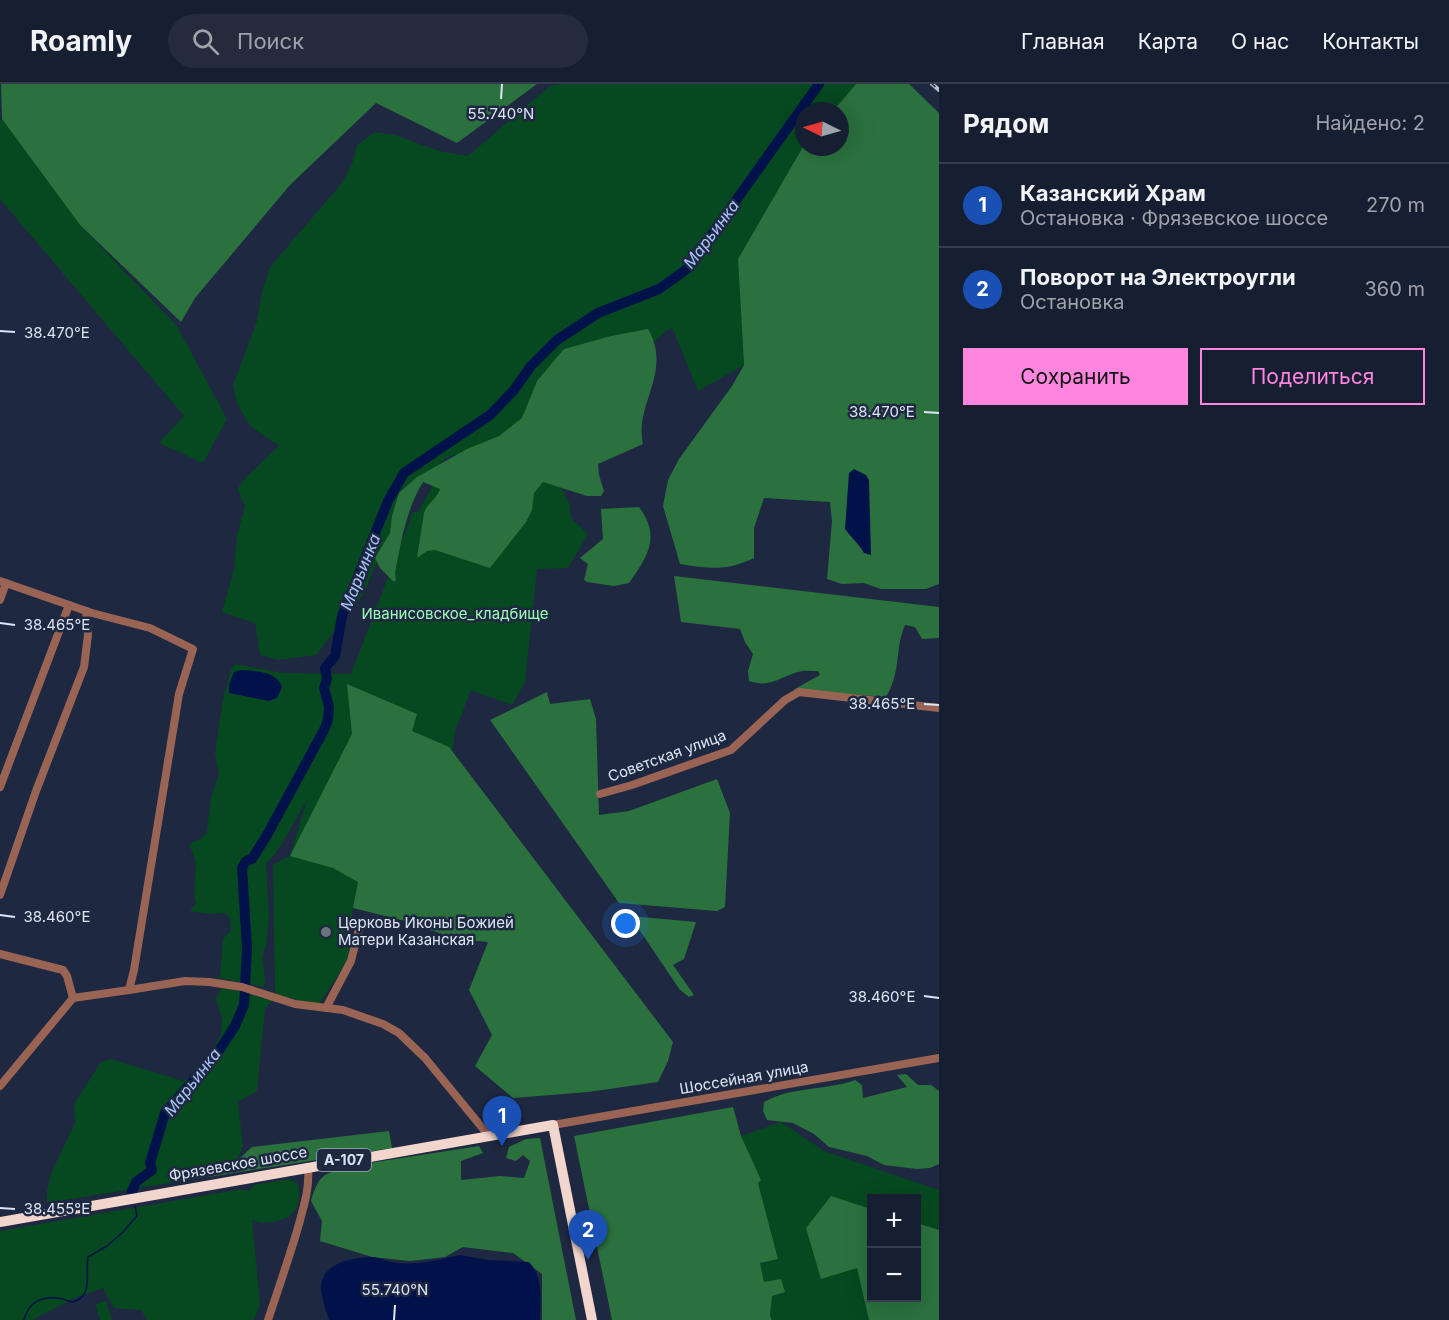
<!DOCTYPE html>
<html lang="ru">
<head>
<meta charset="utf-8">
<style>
	:root { --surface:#161e31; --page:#232b3d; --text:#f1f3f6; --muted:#9ea2ab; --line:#353c4d; --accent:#ff85df }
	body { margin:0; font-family:Inter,sans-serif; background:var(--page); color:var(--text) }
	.controls { position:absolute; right:18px; bottom:18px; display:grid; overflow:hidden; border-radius:0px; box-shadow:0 6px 24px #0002 }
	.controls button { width:54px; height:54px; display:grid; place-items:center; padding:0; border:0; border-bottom:2px solid var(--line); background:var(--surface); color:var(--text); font:30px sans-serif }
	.compass { position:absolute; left:795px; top:18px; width:54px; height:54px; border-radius:50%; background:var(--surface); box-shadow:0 6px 24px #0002; rotate:275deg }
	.you { position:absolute; left:626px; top:840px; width:21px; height:21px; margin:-15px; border:4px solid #fff; border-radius:50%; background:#1a73e8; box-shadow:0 0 0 9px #1a73e833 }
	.badge { display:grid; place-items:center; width:39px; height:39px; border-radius:50%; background:var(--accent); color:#fff; font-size:20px; font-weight:700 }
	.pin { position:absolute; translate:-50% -50px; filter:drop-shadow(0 2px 3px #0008) }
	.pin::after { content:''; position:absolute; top:32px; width:21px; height:18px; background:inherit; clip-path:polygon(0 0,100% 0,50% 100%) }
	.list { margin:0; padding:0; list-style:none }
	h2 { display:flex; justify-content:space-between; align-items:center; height:78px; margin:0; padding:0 24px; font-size:26px }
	h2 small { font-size:20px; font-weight:400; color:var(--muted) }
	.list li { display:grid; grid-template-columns:39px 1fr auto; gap:18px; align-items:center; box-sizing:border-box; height:84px; padding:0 24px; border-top:2px solid var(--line) }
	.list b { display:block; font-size:22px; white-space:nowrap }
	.list p { margin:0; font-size:20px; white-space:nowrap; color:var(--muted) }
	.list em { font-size:20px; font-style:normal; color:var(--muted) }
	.actions { display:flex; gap:12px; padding:18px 24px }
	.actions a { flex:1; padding:14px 0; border:2px solid var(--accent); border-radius:0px; text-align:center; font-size:21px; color:var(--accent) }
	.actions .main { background:var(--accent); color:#111 }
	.icon { flex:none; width:33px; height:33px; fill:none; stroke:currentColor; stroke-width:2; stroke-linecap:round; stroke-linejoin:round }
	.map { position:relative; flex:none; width:939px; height:1236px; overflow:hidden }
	header { display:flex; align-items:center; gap:36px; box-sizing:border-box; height:84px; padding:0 30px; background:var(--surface); border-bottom:2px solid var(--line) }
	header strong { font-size:28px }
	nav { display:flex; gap:33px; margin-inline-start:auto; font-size:21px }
	.search { width:420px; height:54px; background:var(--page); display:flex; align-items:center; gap:15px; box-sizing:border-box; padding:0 21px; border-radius:33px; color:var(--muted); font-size:22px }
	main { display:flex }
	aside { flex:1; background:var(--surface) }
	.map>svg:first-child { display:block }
	.green { fill:#06481f }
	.forest { fill:#2b713e }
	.water { fill:#01124a }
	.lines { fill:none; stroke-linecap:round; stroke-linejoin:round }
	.stream { stroke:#01124a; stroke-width:1.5 }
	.river { stroke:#01124a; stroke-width:10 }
	.minor { stroke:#9a6454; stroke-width:8 }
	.highway { stroke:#f2d6ce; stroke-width:10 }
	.rail-casing { stroke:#b9c1d3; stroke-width:4 }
	.rail { stroke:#1e2841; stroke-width:1.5; stroke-dasharray:4.5; stroke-linecap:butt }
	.ticks { fill:none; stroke:#dde4f5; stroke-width:2 }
	.worship-dot { fill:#6b7280; stroke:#1e2841; stroke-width:2 }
	.labels { text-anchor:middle; stroke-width:5; stroke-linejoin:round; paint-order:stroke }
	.shield { fill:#1e2841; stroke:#a4acbf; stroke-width:1.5 }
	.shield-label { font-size:14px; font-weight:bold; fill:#dde4f5 }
	.park-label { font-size:15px; fill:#9efcb2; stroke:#1e2841 }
	.street-label { font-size:15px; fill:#dde4f5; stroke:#1e2841 }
	.poi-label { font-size:15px; fill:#dde4f5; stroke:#1e2841; text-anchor:start }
	.water-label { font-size:16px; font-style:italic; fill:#a8c4fa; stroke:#1e2841 }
	.ticks-label { font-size:15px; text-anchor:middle; fill:#dde4f5; stroke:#1e2841; stroke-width:5; stroke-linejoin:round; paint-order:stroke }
</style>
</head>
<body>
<header>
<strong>Roamly</strong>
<div class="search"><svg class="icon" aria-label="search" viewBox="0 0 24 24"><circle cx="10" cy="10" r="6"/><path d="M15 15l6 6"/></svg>Поиск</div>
<nav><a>Главная</a><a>Карта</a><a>О нас</a><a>Контакты</a></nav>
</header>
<main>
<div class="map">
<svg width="939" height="1236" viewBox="0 0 939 1236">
	<rect width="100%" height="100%" fill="#1e2841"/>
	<g class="green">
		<path d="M562,0H856L833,27H804V61L738,175L744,281L698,307L672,243L619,286L517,356L447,373L406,412L363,511L316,571L278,576L260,571L255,539L222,528L234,485L237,451L245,422L237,405L248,391L279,362L249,341L237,319L233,301L257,237L262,208L270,183L341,100L352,80L357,61L375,48L395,51L439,67L468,72L550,2Z"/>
		<path d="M2,35L80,141L177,242L227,335L203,379L159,359L184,332L0,115V36Z"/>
		<path d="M529,379L562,405L569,419L571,434L588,450L568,484L537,485L525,598L512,621L471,606L455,647L453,664L426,751L384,831L353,824L348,876L319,920L275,912L273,781L290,772L307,716L280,763L266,780L269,833L266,861L262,874L265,894L264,903L215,893L220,892L223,855L231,847L230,835L225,829L212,830L190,827L196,819C190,796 203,784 189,762L192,758L201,755L207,748L211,713L219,691L215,669L223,615L231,586L235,580L283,589L351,590L413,428H418L444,382Z"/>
		<path d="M222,903L273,916L265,925L257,1007L238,1018L243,1063L237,1076L206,1093L47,1119V1107L51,1089L75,1039L74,1020L101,978L111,975L183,997L201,986L221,950L222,936L216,914Z"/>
		<path d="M781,1038L824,1067L939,1106V1146L917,1139L916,1114H872L871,1125L831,1113L857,1183L869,1236H772L770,1231L772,1212L784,1208L764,1199L760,1179L778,1175L758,1099L741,1052Z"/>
		<path d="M290,1095L298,1100C299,1107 300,1113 298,1120C292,1138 266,1142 252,1136L260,1220L254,1236H147L141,1226L114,1224L103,1204L75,1214L32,1236H0V1147L242,1105L249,1107L254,1101Z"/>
		<path d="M106,1217L112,1236H100L95,1220Z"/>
	</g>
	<g class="forest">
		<path d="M1,0H537L457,59L376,19L290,101L195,214L181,238L80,141L2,35Z"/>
		<path d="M856,0H909L939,29V500L926,505H881L864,499L842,500L827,495L832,437L830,418L764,414L754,444V474C727,487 709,485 680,480L663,422L668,396L679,375L732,302L744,281L738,175L804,61V63H840V27H833Z"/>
		<path d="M648,245C673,288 634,320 643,360L598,380L599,391L604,407L601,412H587L543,398L534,409L532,426L526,438L490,484L435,466L427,467L417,474L424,429C427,419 437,415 440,405L423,398C406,426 401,458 395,489L396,496L394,498L380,484L375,474L390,449L392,432L399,409L417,393L467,365L499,352L522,334L537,297L564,265L611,252Z"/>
		<path d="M639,423C661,453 648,472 629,499L614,502L587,498L584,496L588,480L580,474L603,455L601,425Z"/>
		<path d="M674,492L939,523V554L922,555L915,543L905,541C894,567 902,586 886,613L793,606L820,591L818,587C811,587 804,586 798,588C778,594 770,604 749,597L748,587L753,570L745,558L740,545L681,538Z"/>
		<path d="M347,600L417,630L412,647L449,663L673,958L668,977L658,998L588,1008L513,1014L475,982L492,951L469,906L488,858L456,855L405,837L353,824L358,798L333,784L290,772L352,650Z"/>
		<path d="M547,608L550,620L590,615L596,635L599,731L629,727L717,695L730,729L725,823L717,827L619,819L490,636Z"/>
		<path d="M630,832L696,838L684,875L673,881L694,911L689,913L680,906Z"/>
		<path d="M906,990L918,1001H931L939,1007V1080L930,1084L917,1085L884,1081L867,1072L829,1063L814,1050L793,1039L767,1036L763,1027L764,1018C792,1002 825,1007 855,996L862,1001L863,1014L907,1003L897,991Z"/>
		<path d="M733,1023L741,1052L761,1096L758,1099L778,1175L760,1179L764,1198L781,1195L785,1208L772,1212L770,1231L772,1236H612L574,1052Z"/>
		<path d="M389,1047L392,1064L209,1093L210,1085L237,1077L252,1063Z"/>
		<path d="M540,1054L576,1236H542V1190L513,1169L463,1163L445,1173L410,1177L372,1173L320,1157L322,1137L311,1117C319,1090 323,1090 350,1082L479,1062L483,1069L461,1077V1096L500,1092L524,1094L530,1077L523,1071L516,1077L506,1074L509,1063L526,1055Z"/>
		<path d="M831,1112L871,1125L872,1214H916L917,1139L939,1146V1236H869L857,1184L821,1195L806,1144Z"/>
	</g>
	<g class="water">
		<path d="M854,385L866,391L869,396L871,471L864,469C858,459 852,454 845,445L849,389Z"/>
		<path d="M241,586C256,587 277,587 282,603L277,614L269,617L229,609V601L234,588Z"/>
		<path d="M460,1171L488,1176L529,1178C544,1194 540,1215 540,1236H329C326,1226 322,1216 321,1205C320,1179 353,1173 374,1173C381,1174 389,1178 396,1179C418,1181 439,1176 460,1171Z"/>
	</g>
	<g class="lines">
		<path class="stream" d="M24,1236C30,1212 52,1210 72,1218C94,1213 85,1190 88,1173L107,1162L123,1148L137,1132L135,1122"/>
		<path class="river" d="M132,1107L136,1098L152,1086L150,1079L165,1029L218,968L235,942L244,921L247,864L242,784L246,777L252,775L267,751L324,646L328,636L329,623L324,604L327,595L325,584L335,572L342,532L388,417L404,389L490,331L514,306L531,282L557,256L598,229L659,205L687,185L819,0"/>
		<g class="minor">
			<path d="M0,497L92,529L150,544L193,565L179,610L134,886L129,906L185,897L209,898L242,903L295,920L343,926L383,940L399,949L425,974L489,1052"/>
			<path d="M0,516L6,499"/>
			<path d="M0,703L69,521"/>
			<path d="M600,710L632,701L731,666L785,616L799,608L939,624"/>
			<path d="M0,811L36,707L84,583L88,551L86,527"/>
			<path d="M0,870L63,886L67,892L73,914"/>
			<path d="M326,924L351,877L359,845"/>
			<path d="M0,1002L73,914L129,906"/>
			<path d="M553,1041L939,974"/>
			<path d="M268,1236C278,1206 288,1177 297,1147C303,1125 310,1105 308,1083"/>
		</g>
		<path class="highway" d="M0,1138L553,1041L592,1236"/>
		<g class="rail-casing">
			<path id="rail" d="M932,0L939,6"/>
		</g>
		<use href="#rail" class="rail"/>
	</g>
	<path class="ticks" d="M501,15L502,0M0,247L15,248M924,328L939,329M0,539L15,541M924,620L939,621M0,831L15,833M924,912L939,914M0,1124L15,1125M394,1236L395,1221"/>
	<circle class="worship-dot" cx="326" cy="848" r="6"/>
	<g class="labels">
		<rect class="shield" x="317" y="1065" width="54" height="22" rx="4.5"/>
		<g class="shield-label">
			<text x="344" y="1081">А-107</text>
		</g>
		<g class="park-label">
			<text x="455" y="535">Иванисовское_кладбище</text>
		</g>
		<g class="street-label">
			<text transform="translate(667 672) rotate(-20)" y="5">Советская улица</text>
			<text transform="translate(744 994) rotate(-10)" y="5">Шоссейная улица</text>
			<text transform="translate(238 1080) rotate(-10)" y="5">Фрязевское шоссе</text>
		</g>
		<g class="poi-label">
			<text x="338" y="844">Церковь Иконы Божией<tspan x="338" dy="17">Матери Казанская</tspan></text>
		</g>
		<g class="water-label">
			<text transform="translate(711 150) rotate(-53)" y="6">Марьинка</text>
			<text transform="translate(360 488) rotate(-68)" y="6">Марьинка</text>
			<text transform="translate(192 998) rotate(-52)" y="6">Марьинка</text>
		</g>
	</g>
	<g class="ticks-label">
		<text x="501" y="35">55.740°N</text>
		<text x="57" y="254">38.470°E</text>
		<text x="882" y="333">38.470°E</text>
		<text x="57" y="546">38.465°E</text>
		<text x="882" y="625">38.465°E</text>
		<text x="57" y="838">38.460°E</text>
		<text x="882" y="918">38.460°E</text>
		<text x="57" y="1130">38.455°E</text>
		<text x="395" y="1211">55.740°N</text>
	</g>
</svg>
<div class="controls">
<button>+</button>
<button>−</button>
</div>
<svg class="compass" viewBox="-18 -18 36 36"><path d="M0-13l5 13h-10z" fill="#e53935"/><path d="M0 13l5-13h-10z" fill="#9ea2ab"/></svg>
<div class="you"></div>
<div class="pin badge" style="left:502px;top:1062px;background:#1a4fb4">1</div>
<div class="pin badge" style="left:588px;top:1176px;background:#1a4fb4">2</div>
</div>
<aside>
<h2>Рядом<small>Найдено: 2</small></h2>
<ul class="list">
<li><span class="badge" style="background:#1a4fb4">1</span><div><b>Казанский Храм</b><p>Остановка · Фрязевское шоссе</p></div><em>270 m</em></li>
<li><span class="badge" style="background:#1a4fb4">2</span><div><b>Поворот на Электроугли</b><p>Остановка</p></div><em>360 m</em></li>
</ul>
<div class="actions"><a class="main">Сохранить</a><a>Поделиться</a></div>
</aside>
</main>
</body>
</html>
